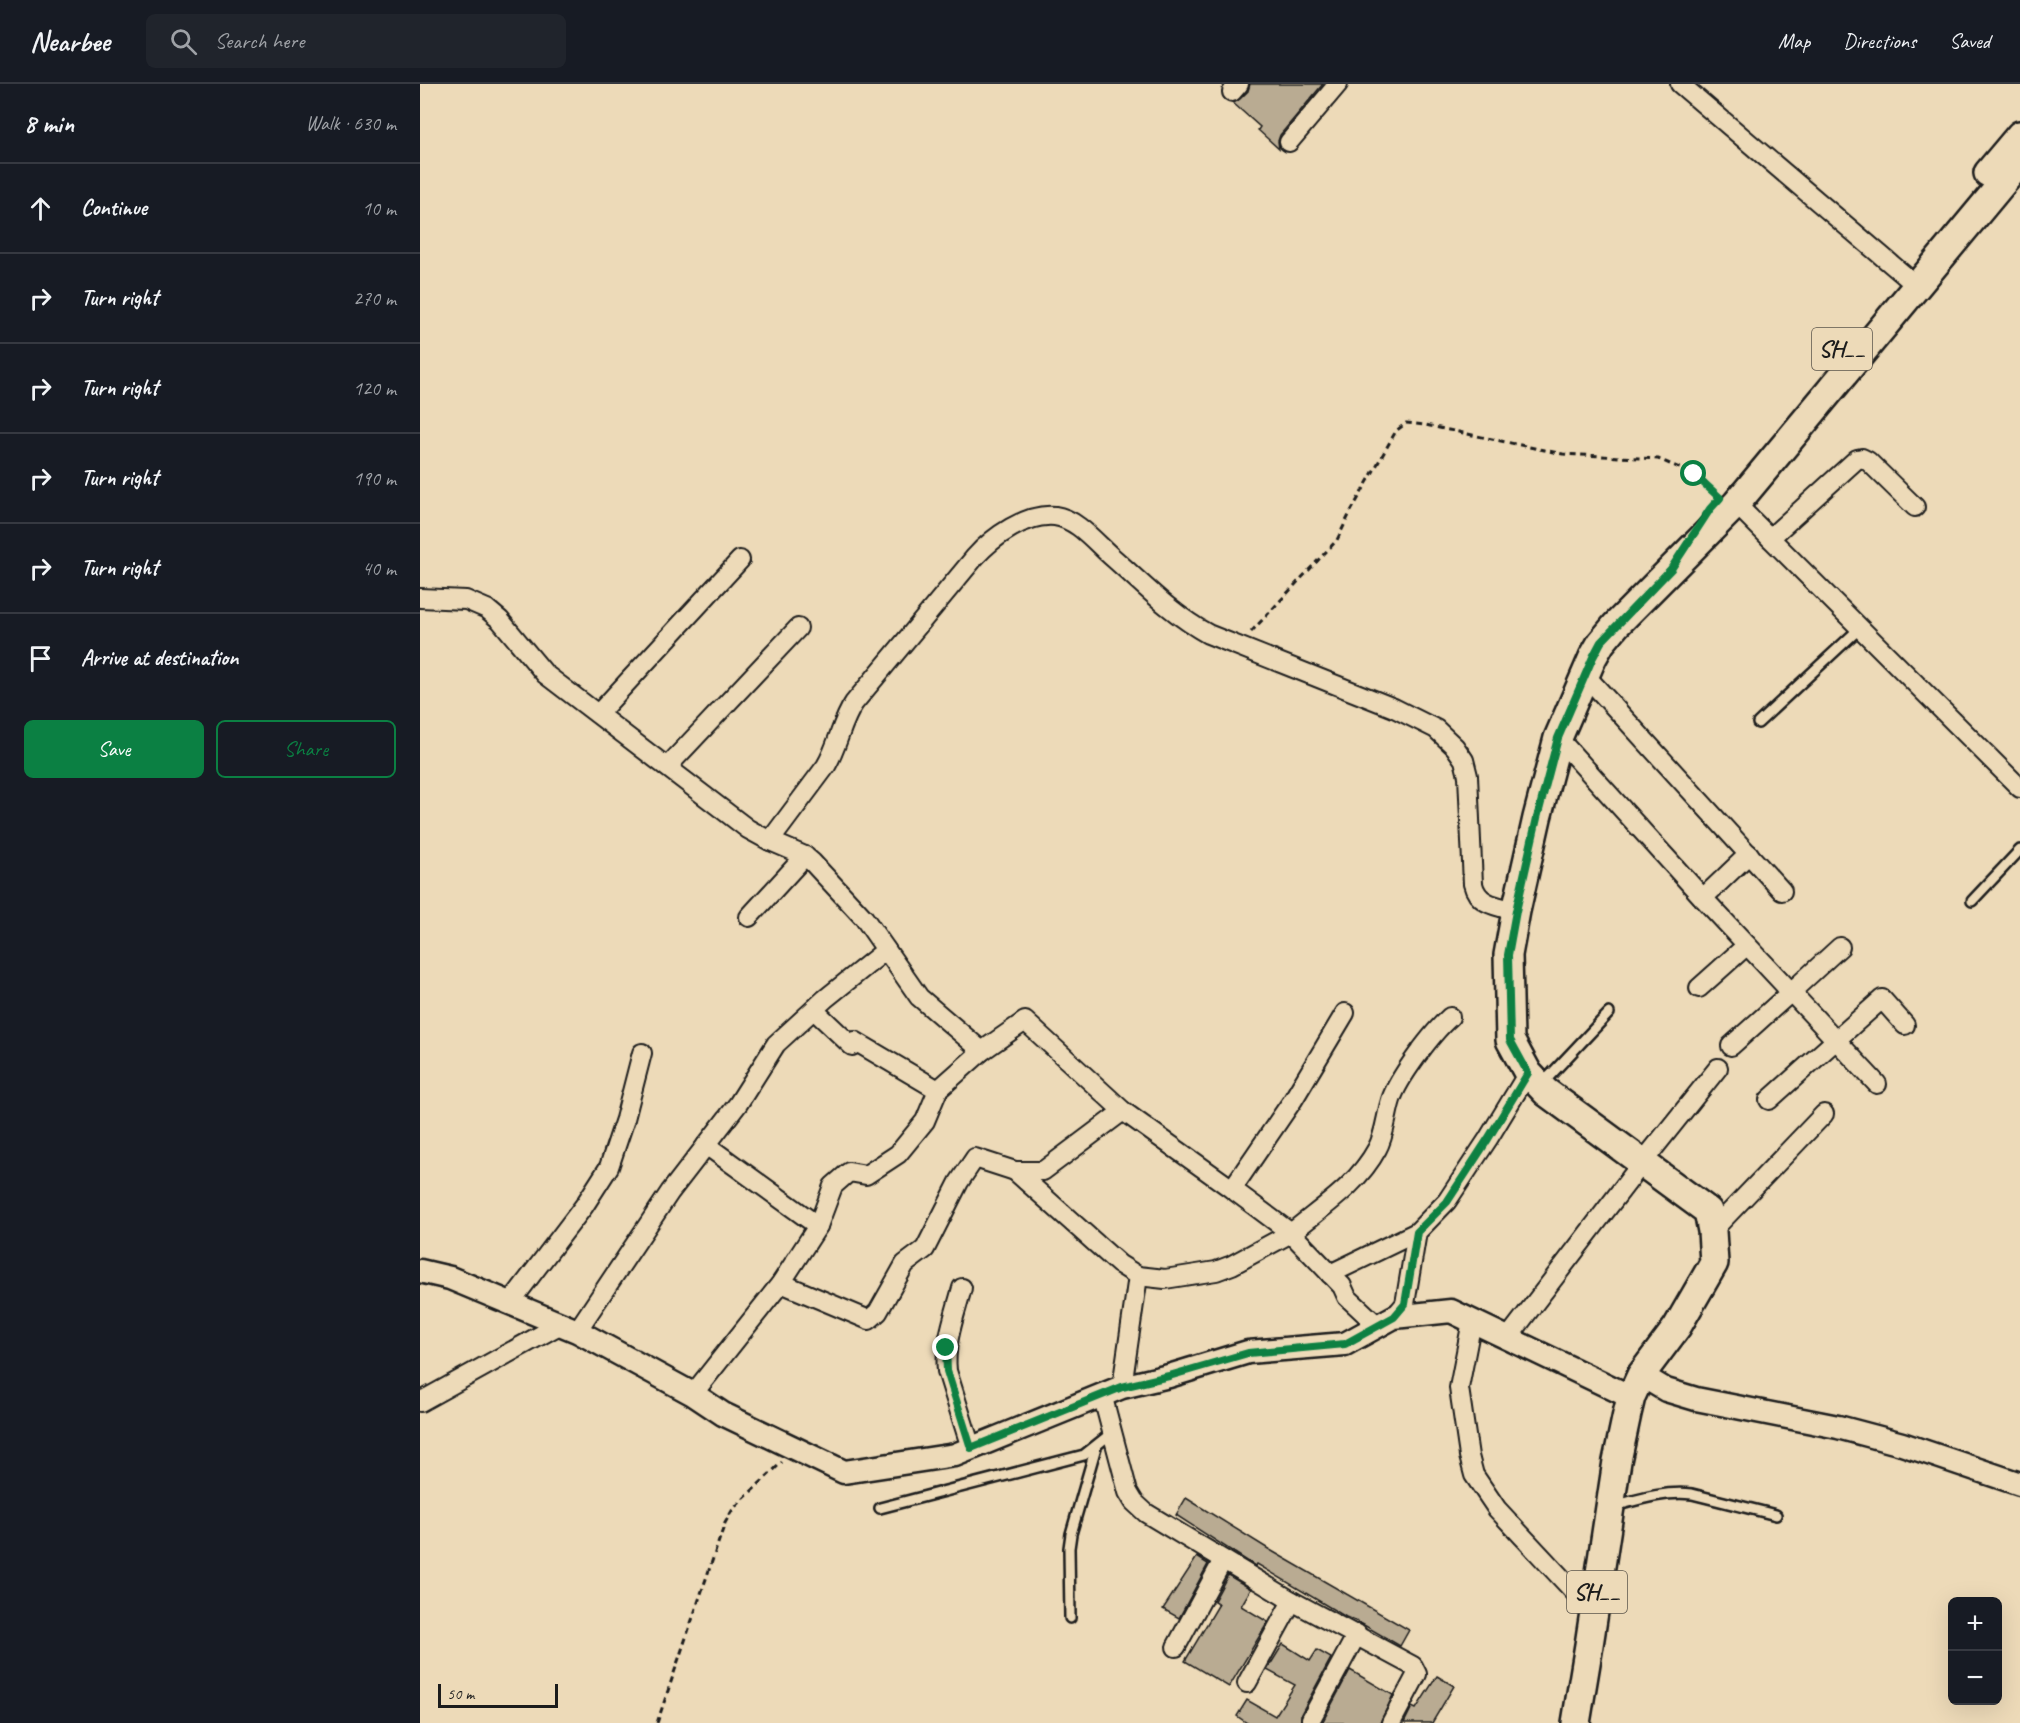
<!DOCTYPE html>
<html lang="en">
<head>
<meta charset="utf-8">
<style>
	:root { --surface:#171b24; --page:#20242c; --text:#f1f3f6; --muted:#9ea1a6; --line:#363941; --accent:#0b8043 }
	body { margin:0; font-family:Caveat,sans-serif; background:var(--page); color:var(--text) }
	.controls { position:absolute; right:18px; bottom:18px; display:grid; overflow:hidden; border-radius:9px; box-shadow:0 6px 24px #0002 }
	.controls button { width:54px; height:54px; display:grid; place-items:center; padding:0; border:0; border-bottom:2px solid var(--line); background:var(--surface); color:var(--text); font:30px sans-serif }
	.scale { position:absolute; left:18px; bottom:15px; width:120px; box-sizing:border-box; padding-left:6px; border:3px solid #1c1c1c; border-top:0; font-size:16px; line-height:21px; white-space:nowrap; color:#1c1c1c; -webkit-text-stroke:4px #eddab8; paint-order:stroke }
	.stop { position:absolute; width:18px; height:18px; margin:-14px; border:4px solid #0b8043; border-radius:50%; background:#fff }
	.stop.end { background:#0b8043; border-color:#fff; box-shadow:0 2px 6px #0008 }
	.list { margin:0; padding:0; list-style:none }
	h2 { display:flex; justify-content:space-between; align-items:center; height:78px; margin:0; padding:0 24px; font-size:26px }
	h2 small { font-size:20px; font-weight:400; color:var(--muted) }
	.list li { display:grid; grid-template-columns:39px 1fr auto; gap:18px; align-items:center; box-sizing:border-box; height:90px; padding:0 24px; border-top:2px solid var(--line) }
	.list b { display:block; font-size:22px; white-space:nowrap }
	.list em { font-size:20px; font-style:normal; color:var(--muted) }
	.actions { display:flex; gap:12px; padding:18px 24px }
	.actions a { flex:1; padding:14px 0; border:2px solid var(--accent); border-radius:9px; text-align:center; font-size:21px; color:var(--accent) }
	.actions .main { background:var(--accent); color:#fff }
	.icon { flex:none; width:33px; height:33px; fill:none; stroke:currentColor; stroke-width:2; stroke-linecap:round; stroke-linejoin:round }
	.map { position:relative; flex:none; width:1600px; height:1639px; overflow:hidden }
	header { display:flex; align-items:center; gap:36px; box-sizing:border-box; height:84px; padding:0 30px; background:var(--surface); border-bottom:2px solid var(--line) }
	header strong { font-size:28px }
	nav { display:flex; gap:33px; margin-inline-start:auto; font-size:21px }
	.search { width:420px; height:54px; background:var(--page); display:flex; align-items:center; gap:15px; box-sizing:border-box; padding:0 21px; border-radius:9px; color:var(--muted); font-size:22px }
	main { display:flex }
	aside { flex:1; background:var(--surface) }
	.map>svg:first-child { display:block }
	.building { fill:#b9ab92; stroke:#1c1c1c; stroke-width:1.5 }
	.lines { fill:none; stroke-linecap:round; stroke-linejoin:round }
	.service-casing { stroke:#1c1c1c; stroke-width:14 }
	.minor-casing { stroke:#1c1c1c; stroke-width:22 }
	.tertiary-casing { stroke:#1c1c1c; stroke-width:27 }
	.primary-casing { stroke:#1c1c1c; stroke-width:32 }
	.path { stroke:#1c1c1c; stroke-width:3; stroke-dasharray:6 4.5; stroke-linecap:butt }
	.service { stroke:#eddab8; stroke-width:9 }
	.minor { stroke:#eddab8; stroke-width:18 }
	.tertiary { stroke:#eddab8; stroke-width:22 }
	.primary { stroke:#eddab8; stroke-width:27 }
	.route { stroke:#0b8043; stroke-width:8 }
	.labels { text-anchor:middle; stroke-width:6; stroke-linejoin:round; paint-order:stroke }
	.shield { fill:#eddab8; stroke:#5b554b; stroke-width:1.5 }
	.shield-label { font-size:24px; font-weight:bold; fill:#1c1c1c }
</style>
</head>
<body>
<header>
<strong>Nearbee</strong>
<div class="search"><svg class="icon" aria-label="search" viewBox="0 0 24 24"><circle cx="10" cy="10" r="6"/><path d="M15 15l6 6"/></svg>Search here</div>
<nav><a>Map</a><a>Directions</a><a>Saved</a></nav>
</header>
<main>
<aside>
<h2>8 min<small>Walk · 630 m</small></h2>
<ul class="list">
<li><svg class="icon" aria-label="ahead" viewBox="0 0 24 24"><path d="M12 20V5M6 11l6-6 6 6"/></svg><div><b>Continue</b></div><em>10 m</em></li>
<li><svg class="icon" aria-label="right" viewBox="0 0 24 24"><path d="M7 20v-9h11M14 6l5 5-5 5"/></svg><div><b>Turn right</b></div><em>270 m</em></li>
<li><svg class="icon" aria-label="right" viewBox="0 0 24 24"><path d="M7 20v-9h11M14 6l5 5-5 5"/></svg><div><b>Turn right</b></div><em>120 m</em></li>
<li><svg class="icon" aria-label="right" viewBox="0 0 24 24"><path d="M7 20v-9h11M14 6l5 5-5 5"/></svg><div><b>Turn right</b></div><em>190 m</em></li>
<li><svg class="icon" aria-label="right" viewBox="0 0 24 24"><path d="M7 20v-9h11M14 6l5 5-5 5"/></svg><div><b>Turn right</b></div><em>40 m</em></li>
<li><svg class="icon" aria-label="arrive" viewBox="0 0 24 24"><path d="M6 21V4h12l-3 4 3 4H6"/></svg><div><b>Arrive at destination</b></div></li>
</ul>
<div class="actions"><a class="main">Save</a><a>Share</a></div>
</aside>
<div class="map">
<svg width="1600" height="1639" viewBox="0 0 1600 1639">
	<rect width="100%" height="100%" fill="#eddab8"/>
	<filter id="ink" filterUnits="userSpaceOnUse"><feTurbulence type="fractalNoise" baseFrequency=".0167" numOctaves="2"/><feDisplacementMap in="SourceGraphic" scale="12" xChannelSelector="R" yChannelSelector="G"/><feConvolveMatrix kernelMatrix="1 2 1 2 8 2 1 2 1" color-interpolation-filters="sRGB"/></filter>
	<g filter="url(#ink)">
		<g class="building">
			<path d="M830,0H903L860,51L858,57L859,65L838,46L840,43L813,19L820,15L828,7Z"/>
			<path d="M766,1414L850,1466L989,1546L980,1562L942,1540L926,1533L837,1480L835,1482L756,1431Z"/>
			<path d="M777,1473L788,1480L759,1534L743,1525Z"/>
			<path d="M808,1491L831,1505L821,1522L848,1538L809,1603L765,1577L799,1520L794,1517Z"/>
			<path d="M863,1560L890,1577L897,1566L911,1574L881,1630V1639H827L817,1632L827,1616L855,1632L875,1601L847,1586Z"/>
			<path d="M930,1586L973,1611L960,1639H902Z"/>
			<path d="M1017,1592L1034,1602L1012,1639H984L992,1623L996,1625Z"/>
		</g>
		<g class="lines">
			<g class="service-casing">
				<g id="service">
					<path d="M1338,639L1440,544"/>
					<path d="M1552,817L1600,766"/>
					<path d="M1123,999L1189,929"/>
					<path d="M1194,1422C1220,1415 1245,1407 1272,1410L1356,1431"/>
					<path d="M460,1424L664,1371L693,1348"/>
					<path d="M650,1534L649,1464L651,1450L676,1363"/>
				</g>
			</g>
			<g class="minor-casing">
				<g id="minor">
					<path d="M1260,0L1497,202"/>
					<path d="M812,8L819,0"/>
					<path d="M869,58L918,0"/>
					<path d="M1316,420L1600,704"/>
					<path d="M1350,454L1437,375L1442,374L1448,377L1495,423"/>
					<path d="M0,514L46,516L67,525L80,536L125,590L328,745L350,757L385,772L392,778L444,834L499,913L562,967"/>
					<path d="M1165,591L1362,807"/>
					<path d="M178,630L320,476"/>
					<path d="M1138,654L1283,814L1371,908L1311,962"/>
					<path d="M248,682L378,544"/>
					<path d="M350,757L406,682C418,662 421,638 434,619L555,473C573,453 606,429 635,432C657,435 675,458 691,472C722,499 751,530 788,550L974,624L1016,645L1035,663L1044,676L1048,692L1053,800C1058,821 1077,822 1096,827"/>
					<path d="M1283,814L1329,770"/>
					<path d="M329,833L385,772"/>
					<path d="M1279,904L1327,861"/>
					<path d="M394,926L432,962"/>
					<path d="M435,957L518,1006"/>
					<path d="M1457,1000L1416,956L1462,915L1485,941"/>
					<path d="M1349,1016L1416,956L1371,908L1420,863"/>
					<path d="M286,1061L398,1142"/>
					<path d="M595,1087L699,1180L718,1192L745,1195L796,1187L812,1181L871,1149L922,1202L927,1213L958,1242"/>
					<path d="M812,1105L871,1149C902,1123 937,1102 957,1065C965,1051 966,1032 971,1016C978,994 1012,949 1030,933"/>
					<path d="M1292,1147L1404,1030"/>
					<path d="M910,1190L997,1148"/>
					<path d="M361,1199L449,1236L458,1228L485,1180L505,1165L539,1098L555,1074L595,1087H623L703,1027L812,1105L873,1016L925,929"/>
					<path d="M542,1204C535,1231 524,1259 527,1287L551,1364"/>
					<path d="M90,1219L164,1122L189,1083L205,1035L222,969"/>
					<path d="M974,1233L985,1220L997,1148L1027,1117L1068,1055L1108,989"/>
					<path d="M1052,1237L1039,1304L1049,1372L1054,1391L1077,1425L1174,1529"/>
					<path d="M157,1247L250,1108L318,1020L356,960L405,915L466,866"/>
					<path d="M1088,1254L1222,1079L1298,984"/>
					<path d="M702,1303L718,1192"/>
					<path d="M273,1310L361,1199L398,1142L413,1102L429,1088L446,1091L478,1070L505,1037L518,1006L562,967L605,937L703,1027"/>
					<path d="M682,1310L708,1408L714,1418L726,1429L872,1517L993,1582L997,1590L971,1639"/>
					<path d="M0,1318L141,1240"/>
					<path d="M756,1563L803,1476"/>
					<path d="M827,1599L872,1517"/>
					<path d="M891,1635L937,1550"/>
				</g>
			</g>
			<g class="tertiary-casing">
				<g id="tertiary">
					<path d="M0,1187L30,1194L157,1247L273,1310L303,1330L424,1388L535,1371L702,1303L749,1292L828,1268L925,1260L974,1233L1031,1227L1211,1313"/>
					<path d="M1221,1291L1246,1306L1276,1315L1418,1343L1482,1360L1600,1400"/>
				</g>
			</g>
			<g class="primary-casing">
				<g id="primary">
					<path d="M1568,89L1600,51"/>
					<path d="M1156,1639L1169,1561L1197,1377L1207,1330L1211,1313L1221,1291L1257,1243L1294,1179L1292,1147L1288,1127L1126,1008L1108,989L1090,956L1088,871L1096,827L1117,734L1138,654L1173,573L1181,559L1196,541L1316,420L1600,78"/>
				</g>
			</g>
			<g class="path">
				<path d="M831,548L917,456L930,429L976,347L986,339L1005,341L1143,370L1238,375L1274,390L1297,410"/>
				<path d="M237,1639L305,1439L313,1425L362,1378"/>
			</g>
			<use href="#service" class="service"/>
			<use href="#minor" class="minor"/>
			<use href="#tertiary" class="tertiary"/>
			<use href="#primary" class="primary"/>
		</g>
	</g>
	<g class="lines" filter="url(#ink)">
		<path class="route" d="M526,1264L527,1287L551,1364L702,1303L749,1292L828,1269L925,1260L974,1233L985,1220L997,1148L1027,1118L1068,1055L1108,989L1090,956L1088,871L1096,827L1117,734L1138,654L1173,573L1181,558L1251,485L1290,425L1300,414L1274,390"/>
	</g>
	<g class="labels">
		<g class="shield">
			<rect x="1392" y="244" width="60" height="42" rx="4.5"/>
			<rect x="1147" y="1487" width="60" height="42" rx="4.5"/>
		</g>
		<g class="shield-label">
			<text x="1422" y="273">SH__</text>
			<text x="1177" y="1516">SH__</text>
		</g>
	</g>
</svg>
<div class="controls">
<button>+</button>
<button>−</button>
</div>
<div class="scale">50 m</div>
<div class="stop" style="left:1274px;top:390px"></div>
<div class="stop end" style="left:526px;top:1264px"></div>
</div>
</main>
</body>
</html>
